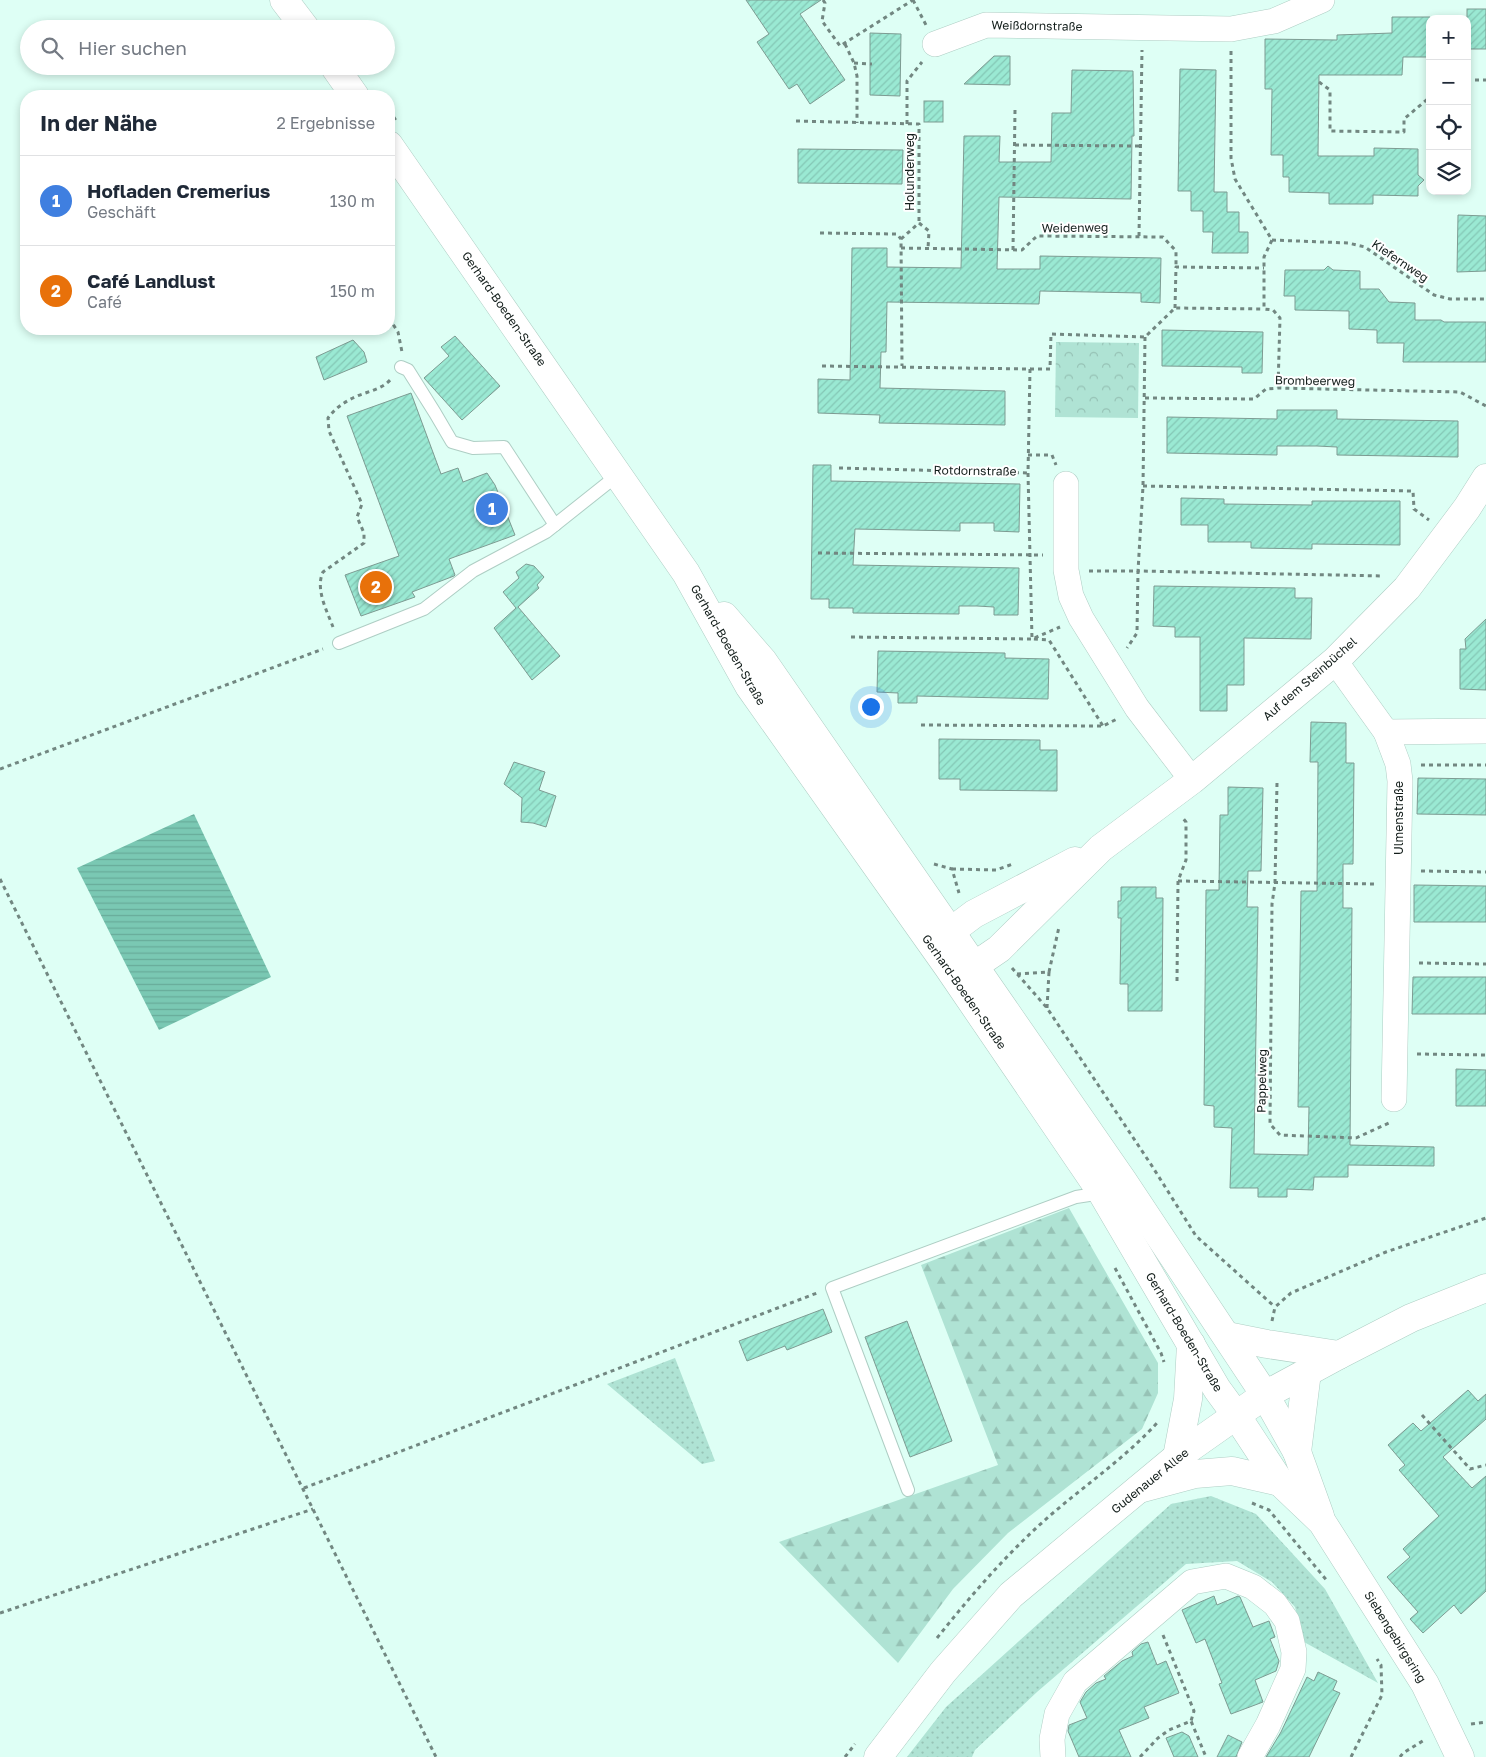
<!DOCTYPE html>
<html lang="de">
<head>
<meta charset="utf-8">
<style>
	:root { --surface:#fff; --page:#f2f2f3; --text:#1f2937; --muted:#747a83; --line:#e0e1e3; --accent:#6e3bb2 }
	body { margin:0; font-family:"Golos Text",sans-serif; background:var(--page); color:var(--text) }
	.controls { position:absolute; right:15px; top:15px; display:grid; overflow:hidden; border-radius:10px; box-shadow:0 2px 8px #0003 }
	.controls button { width:45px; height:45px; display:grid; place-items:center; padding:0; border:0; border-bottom:1px solid var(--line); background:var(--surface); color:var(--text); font:25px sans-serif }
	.you { position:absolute; left:870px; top:706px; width:18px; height:18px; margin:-12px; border:4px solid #fff; border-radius:50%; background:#1a73e8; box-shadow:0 0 0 8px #1a73e833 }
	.badge { display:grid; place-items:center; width:32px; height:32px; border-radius:50%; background:var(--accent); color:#fff; font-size:16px; font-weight:700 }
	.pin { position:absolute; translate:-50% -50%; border:2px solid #fff; box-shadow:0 1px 5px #0006 }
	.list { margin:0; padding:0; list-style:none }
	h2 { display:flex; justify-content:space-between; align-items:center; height:65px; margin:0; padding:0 20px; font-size:21px }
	h2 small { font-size:16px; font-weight:400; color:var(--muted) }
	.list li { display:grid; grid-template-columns:32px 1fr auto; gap:15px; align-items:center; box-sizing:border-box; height:90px; padding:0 20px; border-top:1px solid var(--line) }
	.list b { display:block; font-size:19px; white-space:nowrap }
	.list p { margin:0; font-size:16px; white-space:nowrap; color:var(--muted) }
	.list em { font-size:16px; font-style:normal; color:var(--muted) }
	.icon { flex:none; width:28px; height:28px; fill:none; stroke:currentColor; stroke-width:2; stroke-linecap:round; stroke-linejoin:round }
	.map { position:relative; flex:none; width:1486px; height:1757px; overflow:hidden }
	.search { position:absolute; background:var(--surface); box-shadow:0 2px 8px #0003; left:20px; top:20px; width:375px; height:55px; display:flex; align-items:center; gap:12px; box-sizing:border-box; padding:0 18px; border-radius:28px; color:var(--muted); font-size:19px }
	.panel { position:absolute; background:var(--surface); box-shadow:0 2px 8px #0003; left:20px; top:90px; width:375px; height:245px; border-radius:20px }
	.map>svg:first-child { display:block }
	.grass { fill:url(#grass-dots) }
	.forest { fill:url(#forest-firs) }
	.park { fill:url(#park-crowns) }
	.water { fill:url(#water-rules) }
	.building { fill:url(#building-hatch); stroke:#7d9b92 }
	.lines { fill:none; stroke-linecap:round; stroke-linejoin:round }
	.service-casing { stroke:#aecec4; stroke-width:14 }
	.minor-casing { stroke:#aecec4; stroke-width:26 }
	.tertiary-casing { stroke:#aecec4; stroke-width:29 }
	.secondary-casing { stroke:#aecec4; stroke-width:29 }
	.path { stroke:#728781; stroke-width:3; stroke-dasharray:4 4; stroke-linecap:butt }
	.service { stroke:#fff; stroke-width:12 }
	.minor { stroke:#fff; stroke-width:25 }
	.tertiary { stroke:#fff; stroke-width:28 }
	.secondary { stroke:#fff; stroke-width:28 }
	.labels { text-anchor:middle; stroke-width:4; stroke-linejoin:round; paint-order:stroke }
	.street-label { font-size:12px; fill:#121d1a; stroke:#fff }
</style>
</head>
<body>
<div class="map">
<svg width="1486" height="1757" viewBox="0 0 1486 1757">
	<defs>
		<pattern id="grass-dots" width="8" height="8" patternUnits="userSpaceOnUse" patternTransform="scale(1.25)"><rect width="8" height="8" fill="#afe3d4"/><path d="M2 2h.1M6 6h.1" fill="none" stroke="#96c2b5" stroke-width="1.8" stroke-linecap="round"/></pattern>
		<pattern id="forest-firs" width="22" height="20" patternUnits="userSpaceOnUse" patternTransform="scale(1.25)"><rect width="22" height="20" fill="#afe3d4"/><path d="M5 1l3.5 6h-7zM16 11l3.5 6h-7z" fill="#96c2b5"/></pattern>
		<pattern id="park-crowns" width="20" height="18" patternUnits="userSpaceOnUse" patternTransform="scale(1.25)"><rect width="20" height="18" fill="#afe3d4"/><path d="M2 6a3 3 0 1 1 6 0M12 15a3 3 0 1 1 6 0" fill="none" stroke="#96c2b5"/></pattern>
		<pattern id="water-rules" width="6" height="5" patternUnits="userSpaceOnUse" patternTransform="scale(1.25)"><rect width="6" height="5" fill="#7ac8b3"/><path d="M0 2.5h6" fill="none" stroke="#68ab99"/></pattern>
		<pattern id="building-hatch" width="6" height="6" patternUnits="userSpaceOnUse" patternTransform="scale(1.25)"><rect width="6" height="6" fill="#9ae9d3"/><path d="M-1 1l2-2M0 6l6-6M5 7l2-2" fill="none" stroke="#84c7b5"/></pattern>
	</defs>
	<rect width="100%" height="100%" fill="#defff5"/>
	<g class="grass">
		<path d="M675,1358L715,1461L702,1464L607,1384Z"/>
		<path d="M1211,1496L1256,1514L1325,1589L1378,1683L1304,1642L1295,1607L1272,1582L1237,1561L1186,1564L1037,1692L975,1750L972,1757H907L946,1707L1171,1504Z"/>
	</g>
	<path class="forest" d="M1069,1208L1158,1363V1393L1142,1429L1008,1533L953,1589L898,1663L779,1542L998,1465L921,1265Z"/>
	<path class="park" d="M1056,342L1139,343L1138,418L1055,417Z"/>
	<path class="water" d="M194,814L271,977L159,1030L77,868Z"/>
	<g class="building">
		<path d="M746,0H821L800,14L845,80L810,104L797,84L789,89L757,42L769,34Z"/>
		<rect x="1467" y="9" width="19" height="40"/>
		<path d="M1392,17H1430V57H1403L1402,75H1319L1318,156H1374V148L1418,149V175L1424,180L1418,186V196L1373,195V204H1329V193L1289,192V177H1283V155H1271L1272,89H1265V39L1337,40V35L1392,33Z"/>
		<path d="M870,33L901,34L900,96L870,95Z"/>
		<path d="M994,56H1010V85L964,84Z"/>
		<path d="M1180,69L1216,70L1214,192H1227V212H1239V232H1248V253H1212L1213,232H1203V211H1191V191H1178Z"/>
		<path d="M1072,70L1133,71L1134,136H1132L1131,199L999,197L997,269H1040V256L1161,258L1160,303L1141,302V293L1040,291L1039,304L887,302L886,352H881L880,388L1005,391V425L879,423L880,415L818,413V379L850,380L852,248H887V267L961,268L964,136H1000L999,162H1051L1052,113H1071Z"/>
		<rect x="924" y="101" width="19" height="21"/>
		<path d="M798,149L903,150L902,184L798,183Z"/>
		<path d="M1458,215L1486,216V271L1457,272Z"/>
		<path d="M1328,266L1333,270L1360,271V289H1379L1389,302L1415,303V320H1441L1444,322H1486V362H1403L1404,343H1377V330L1349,329V311L1295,310V296H1284L1285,270H1324Z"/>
		<path d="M1162,330L1263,332L1262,373H1242V367L1162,366Z"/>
		<path d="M455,336L500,386L462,420L424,378L449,356L441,347Z"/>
		<path d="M353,340L364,352L367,362L324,380L316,357Z"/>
		<path d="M411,393L441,474L458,468L463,482L487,473L495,485L515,535L449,559L455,575L454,576L412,592L415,597L361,616L345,575L399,556L347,416Z"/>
		<path d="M1277,410H1337V419L1458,421V457L1337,455V447L1317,446H1277V455L1167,453V417L1277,419Z"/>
		<path d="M813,465H831V481L1020,484L1019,532L994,531V523H960V531L855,529L853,565L1019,568L1018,615H994V607L977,606H959V614L853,613V608H829V599H811Z"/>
		<path d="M1181,498L1224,499V504L1312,505V501H1400V545L1312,544V549L1251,548V542H1208V525H1181Z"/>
		<path d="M526,564L534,566L544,577L537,585L539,588L518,607L560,656L532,680L494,628L516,608L503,592L519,578L516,572Z"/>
		<path d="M1154,586L1295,588V598H1312L1311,639L1244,638V685H1227V711H1200V637H1175V627L1153,626Z"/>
		<path d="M1486,619V690L1460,689V649H1466L1465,639Z"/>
		<path d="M878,651L1005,653V658L1049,659L1048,699L917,696V703H898V693L877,692Z"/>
		<path d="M1311,722L1346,723V763H1354L1353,864H1343V908H1352L1350,1145L1434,1147V1166L1348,1165V1177H1314L1313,1190L1287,1189V1197H1258V1188H1230L1232,1128L1214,1127V1106L1204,1105L1206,890H1219L1220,815H1228V787L1263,788L1261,871H1248L1247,907H1258L1254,1154L1308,1155L1309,1107H1298L1301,891H1317L1318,762H1310Z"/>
		<path d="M939,739L1040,740V750H1057V791L960,790V779H939Z"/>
		<path d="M514,762L545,772L539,790L556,796L546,827L533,823L521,822L522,798L504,784Z"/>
		<path d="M1418,778L1486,779V815L1417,814Z"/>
		<path d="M1414,885L1486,886V922H1414Z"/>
		<path d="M1121,887H1156V898H1163L1162,1011H1128V984H1120L1121,918H1118V901H1121Z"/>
		<path d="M1413,977H1486V1014H1412Z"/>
		<path d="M1456,1069L1486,1070V1106H1456Z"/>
		<path d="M823,1309L832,1332L787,1350L785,1346L747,1361L739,1341Z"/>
		<path d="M907,1321L952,1441L910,1457L865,1337Z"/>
		<path d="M1468,1390L1478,1401L1486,1394V1419L1443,1457L1472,1488L1486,1476V1591L1461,1614L1454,1605L1423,1633L1410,1619L1418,1612L1387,1577L1410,1557L1403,1549L1439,1516L1399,1470L1405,1465L1388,1445L1413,1423L1421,1431Z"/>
		<path d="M1214,1596L1217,1605L1238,1596L1240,1597L1253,1627L1269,1621L1275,1637L1270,1639L1279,1661L1276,1671L1255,1680L1263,1702L1231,1714L1219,1684L1222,1683L1205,1639L1196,1643L1182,1610Z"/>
		<path d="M1148,1642L1157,1665L1166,1661L1179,1693L1144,1707L1149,1718L1119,1730L1131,1757H1079L1068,1731L1069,1725L1087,1718L1080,1702L1086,1692L1096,1683L1106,1679L1104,1676L1122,1661L1133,1656L1132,1652L1141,1644Z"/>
		<path d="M1318,1672L1337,1681L1333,1690L1340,1693L1309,1757H1266L1281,1732L1307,1677L1314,1681Z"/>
		<path d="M1182,1732L1189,1736L1198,1757H1174L1166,1738Z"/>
		<path d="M1228,1735L1242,1742L1236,1757H1217Z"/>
	</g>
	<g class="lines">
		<g class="service-casing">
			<g id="service">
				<path d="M401,367L408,370L435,413L452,442L473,448L504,447L555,525"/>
				<path d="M339,643L424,609L473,571L546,532L619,474"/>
				<path d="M908,1490L832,1288L1076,1197L1102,1193"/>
			</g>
		</g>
		<g class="minor-casing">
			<g id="minor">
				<path d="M935,44L986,25L1231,29L1274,21L1322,0"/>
				<path d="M1066,484V570L1071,596L1081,618L1137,708L1192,780"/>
				<path d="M1335,661L1386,732L1398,764L1400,781L1394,1099"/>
				<path d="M1386,732L1486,731"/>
				<path d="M1053,1757L1052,1739L1057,1714L1075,1682L1192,1582L1226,1576L1253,1587L1275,1604L1287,1621L1294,1652L1293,1669L1268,1725L1250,1757"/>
			</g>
		</g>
		<g class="tertiary-casing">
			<g id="tertiary">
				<path d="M942,953L950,932L974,914L1075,861"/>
				<path d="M952,967L965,970L974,966L999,949L1101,848L1192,780L1335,661L1407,588L1467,508L1486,478"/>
				<path d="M1265,1395L1297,1452L1320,1516"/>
				<path d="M1236,1415L1280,1482L1322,1522L1425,1684L1460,1757"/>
				<path d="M1297,1452L1307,1372"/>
				<path d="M1139,1489L1195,1474L1232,1471L1280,1482"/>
			</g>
		</g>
		<g class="secondary-casing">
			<g id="secondary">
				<path d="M284,0L306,29"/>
				<path d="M334,66L355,96"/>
				<path d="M389,145L686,573L749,686L948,967L1102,1193L1217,1389L1236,1415"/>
				<path d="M724,616L763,661L1123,1181L1265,1395"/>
				<path d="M1227,1336L1267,1344L1339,1355"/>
				<path d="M1177,1457L1188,1399L1191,1344"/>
				<path d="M878,1757L943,1672L1011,1595L1177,1457L1265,1395L1339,1355L1411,1318L1486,1288"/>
			</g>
		</g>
		<g class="path">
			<path d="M823,0L825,3L822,21L840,46L913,0"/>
			<path d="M913,0L926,25"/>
			<path d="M845,44L854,63L857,76V123"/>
			<path d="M1231,51V158L1235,179L1272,240L1264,257V309L1273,310L1280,318L1278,388"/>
			<path d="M854,63L872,64"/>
			<path d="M1467,80H1486"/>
			<path d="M1319,82L1330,90V131L1404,132V119L1430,97"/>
			<path d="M389,110L397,122"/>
			<path d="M796,121L919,124V223"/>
			<path d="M907,124V81L922,62"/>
			<path d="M1015,145L1140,146"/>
			<path d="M919,223L929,231L928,249"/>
			<path d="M820,233L897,234L901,239L902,366"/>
			<path d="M1139,236L1142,50"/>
			<path d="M901,239L919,223"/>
			<path d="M1272,240L1348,243L1365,247L1434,295L1450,299H1486"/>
			<path d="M901,248L1022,250L1037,236L1163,237L1176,251V267"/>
			<path d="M1013,250L1015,110"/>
			<path d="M1175,308L1176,267L1264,268"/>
			<path d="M389,318L398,332L402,352"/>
			<path d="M1145,337L1143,486L1138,571L1383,576"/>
			<path d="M822,366L1030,369L1028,473L1032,639L1049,640L1103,726"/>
			<path d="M1030,369H1050L1051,334L1145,337L1175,308L1264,309"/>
			<path d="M1145,398L1254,399L1266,389L1278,388L1460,392L1486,406"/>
			<path d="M1028,455H1052L1056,465"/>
			<path d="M839,468L1028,473"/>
			<path d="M1143,486L1413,491L1414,509L1429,520"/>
			<path d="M818,553L1043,555"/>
			<path d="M1089,571H1138L1137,633L1127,648"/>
			<path d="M333,627C327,611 315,589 323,572L364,543V533L357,517L362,504L329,431L328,418C334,410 340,405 349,400C362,392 381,391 391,379"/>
			<path d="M851,637L1032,639L1060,627"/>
			<path d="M921,725L1103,726L1117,719"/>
			<path d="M1421,765H1486"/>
			<path d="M0,769L323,649"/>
			<path d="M1277,783L1275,883L1272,904L1270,1124L1280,1135L1356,1138L1391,1122"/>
			<path d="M934,864L952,869L959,893"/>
			<path d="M952,869L996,870L1013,864"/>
			<path d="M1421,871L1486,872"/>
			<path d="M0,879L436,1757"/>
			<path d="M1178,881L1375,884"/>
			<path d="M1419,963L1486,964"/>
			<path d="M1012,968L1047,1008L1152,1166L1196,1236L1275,1307"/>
			<path d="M1017,974L1049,972L1059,927"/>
			<path d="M1177,981L1178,881L1186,860V822L1182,817"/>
			<path d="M1047,1008L1049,972"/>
			<path d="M1417,1054L1486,1055"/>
			<path d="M1115,1268L1161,1353L1164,1362"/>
			<path d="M1272,1321L1275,1307L1291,1293L1386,1252L1486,1218"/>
			<path d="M1422,1415L1470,1469L1486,1465"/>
			<path d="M304,1488L817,1293"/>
			<path d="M1252,1503L1269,1510L1328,1582"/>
			<path d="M0,1613L313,1509"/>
			<path d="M1163,1635L1194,1711L1191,1721"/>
			<path d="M937,1638C973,1593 1010,1550 1053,1513C1088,1483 1126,1457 1157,1423"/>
			<path d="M1471,1724L1486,1722"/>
			<path d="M845,1757L855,1744"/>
			<path d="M1140,1757L1158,1738L1169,1730L1191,1721L1206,1757"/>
			<path d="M1351,1757L1382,1695L1381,1665L1377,1659"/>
			<path d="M1400,1757L1403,1753L1426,1739"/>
		</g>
		<use href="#service" class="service"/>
		<use href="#minor" class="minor"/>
		<use href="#tertiary" class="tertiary"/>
		<use href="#secondary" class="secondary"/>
	</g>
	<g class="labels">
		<g class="street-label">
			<text transform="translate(1037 26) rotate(1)" y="4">Weißdornstraße</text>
			<text transform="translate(910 172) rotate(-90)" y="4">Holunderweg</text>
			<text transform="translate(1075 228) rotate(-1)" y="4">Weidenweg</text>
			<text transform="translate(1400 261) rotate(34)" y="4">Kiefernweg</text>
			<text transform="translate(504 309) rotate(55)" y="4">Gerhard-Boeden-Straße</text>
			<text transform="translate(1315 381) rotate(1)" y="4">Brombeerweg</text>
			<text transform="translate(975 471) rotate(1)" y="4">Rotdornstraße</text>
			<text transform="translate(728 645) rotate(60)" y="4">Gerhard-Boeden-Straße</text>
			<text transform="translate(1310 679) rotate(-41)" y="4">Auf dem Steinbüchel</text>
			<text transform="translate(1399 818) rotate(-90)" y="4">Ulmenstraße</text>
			<text transform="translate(964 992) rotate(55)" y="4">Gerhard-Boeden-Straße</text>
			<text transform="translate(1262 1081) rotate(-89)" y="4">Pappelweg</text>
			<text transform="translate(1184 1332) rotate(59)" y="4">Gerhard-Boeden-Straße</text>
			<text transform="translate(1150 1481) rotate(-39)" y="4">Gudenauer Allee</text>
			<text transform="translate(1395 1637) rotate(58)" y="4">Siebengebirgsring</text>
		</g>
	</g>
</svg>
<div class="controls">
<button>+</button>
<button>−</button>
<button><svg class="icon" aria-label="locate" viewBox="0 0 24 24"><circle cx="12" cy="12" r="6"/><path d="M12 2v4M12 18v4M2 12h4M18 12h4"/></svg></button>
<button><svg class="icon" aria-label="layers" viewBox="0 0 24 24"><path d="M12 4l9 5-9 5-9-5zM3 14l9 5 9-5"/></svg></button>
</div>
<div class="you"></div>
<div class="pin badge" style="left:492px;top:509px;background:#3f7fe0">1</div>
<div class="pin badge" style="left:376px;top:587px;background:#e8710a">2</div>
<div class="search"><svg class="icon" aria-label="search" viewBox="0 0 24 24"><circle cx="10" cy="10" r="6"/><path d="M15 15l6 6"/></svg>Hier suchen</div>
<section class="panel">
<h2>In der Nähe<small>2 Ergebnisse</small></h2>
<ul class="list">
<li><span class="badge" style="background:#3f7fe0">1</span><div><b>Hofladen Cremerius</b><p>Geschäft</p></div><em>130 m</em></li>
<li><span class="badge" style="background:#e8710a">2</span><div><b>Café Landlust</b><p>Café</p></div><em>150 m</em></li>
</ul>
</section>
</div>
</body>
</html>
